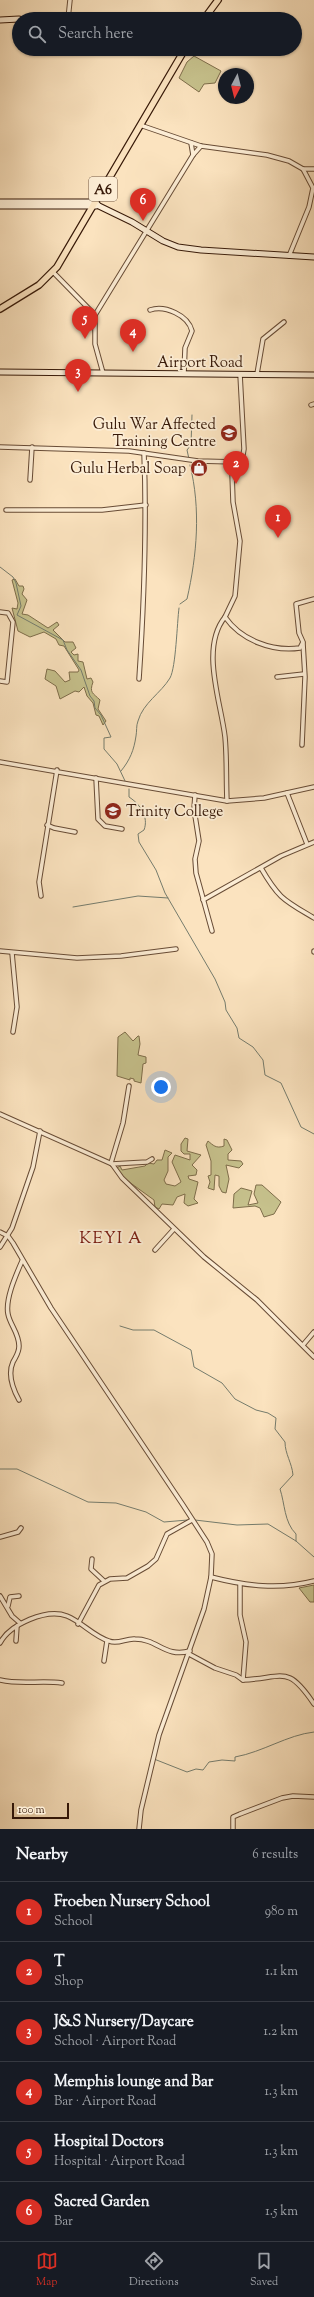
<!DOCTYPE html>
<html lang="en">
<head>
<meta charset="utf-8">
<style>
	:root { --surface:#171b24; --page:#20242c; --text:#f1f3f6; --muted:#9ea1a6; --line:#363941; --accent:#d93025 }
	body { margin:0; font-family:"Sorts Mill Goudy",serif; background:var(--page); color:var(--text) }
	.compass { position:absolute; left:218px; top:68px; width:36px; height:36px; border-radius:50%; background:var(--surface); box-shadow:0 1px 3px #0004; rotate:187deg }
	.scale { position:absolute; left:12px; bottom:10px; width:57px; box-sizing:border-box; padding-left:4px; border:2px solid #371908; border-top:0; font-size:11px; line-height:14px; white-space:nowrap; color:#371908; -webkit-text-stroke:3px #fcedd5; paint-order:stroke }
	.you { position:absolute; left:161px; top:1087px; width:14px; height:14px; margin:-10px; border:3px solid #fff; border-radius:50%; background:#1a73e8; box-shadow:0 0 0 6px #1a73e833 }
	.badge { display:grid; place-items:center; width:26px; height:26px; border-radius:50%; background:var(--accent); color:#fff; font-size:13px; font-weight:700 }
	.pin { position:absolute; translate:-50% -33px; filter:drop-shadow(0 1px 2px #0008) }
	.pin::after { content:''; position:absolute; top:21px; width:14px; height:12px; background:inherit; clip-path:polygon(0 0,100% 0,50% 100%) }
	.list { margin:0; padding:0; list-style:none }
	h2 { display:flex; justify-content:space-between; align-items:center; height:52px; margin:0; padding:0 16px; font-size:17px }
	h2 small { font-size:13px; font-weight:400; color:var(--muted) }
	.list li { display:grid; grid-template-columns:26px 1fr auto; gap:12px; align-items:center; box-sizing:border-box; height:60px; padding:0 16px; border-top:1px solid var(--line) }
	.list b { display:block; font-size:15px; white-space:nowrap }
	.list p { margin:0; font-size:13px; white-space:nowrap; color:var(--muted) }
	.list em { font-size:13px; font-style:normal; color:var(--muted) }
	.icon { flex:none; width:22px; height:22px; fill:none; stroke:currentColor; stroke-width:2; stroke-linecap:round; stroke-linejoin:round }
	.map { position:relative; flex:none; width:314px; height:1829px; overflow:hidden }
	.search { position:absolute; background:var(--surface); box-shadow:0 1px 3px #0004; left:12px; right:12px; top:12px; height:44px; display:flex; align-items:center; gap:10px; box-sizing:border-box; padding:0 14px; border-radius:22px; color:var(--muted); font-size:15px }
	.sheet { height:412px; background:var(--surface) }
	nav { display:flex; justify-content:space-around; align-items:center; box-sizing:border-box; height:56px; border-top:1px solid var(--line); background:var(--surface); font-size:11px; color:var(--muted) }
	nav a { display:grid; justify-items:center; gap:2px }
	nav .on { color:var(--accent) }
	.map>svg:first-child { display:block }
	.green { fill:#c6c18c; stroke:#7e6d4a }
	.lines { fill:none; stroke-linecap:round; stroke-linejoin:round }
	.stream { stroke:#757c6d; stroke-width:1 }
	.street-casing { stroke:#684c36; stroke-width:5.5 }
	.secondary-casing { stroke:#371908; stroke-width:7 }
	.primary-casing { stroke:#371908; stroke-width:8 }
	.street { stroke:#fcedd5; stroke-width:3.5 }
	.secondary { stroke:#fcedd5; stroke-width:5 }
	.primary { stroke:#fbe3bf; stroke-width:5.5 }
	.labels { text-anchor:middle; stroke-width:3.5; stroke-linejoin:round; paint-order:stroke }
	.shield { fill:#fcedd5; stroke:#725946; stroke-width:1 }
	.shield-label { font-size:14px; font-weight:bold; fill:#371908 }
	.street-label { font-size:15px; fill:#371908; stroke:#fcedd5 }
	.poi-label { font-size:15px; fill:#371908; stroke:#fcedd5; text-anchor:end }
	.quarter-label { font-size:17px; letter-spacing:1px; fill:#7a1f14; stroke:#fcedd5 }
</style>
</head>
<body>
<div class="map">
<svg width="314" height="1829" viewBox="0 0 314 1829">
	<rect width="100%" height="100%" fill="#fbe3bf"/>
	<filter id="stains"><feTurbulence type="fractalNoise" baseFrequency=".005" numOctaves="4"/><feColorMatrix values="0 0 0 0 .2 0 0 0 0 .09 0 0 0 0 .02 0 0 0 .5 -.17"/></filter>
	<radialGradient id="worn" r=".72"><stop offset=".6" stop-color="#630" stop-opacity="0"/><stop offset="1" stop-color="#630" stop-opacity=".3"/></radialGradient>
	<g class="green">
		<path d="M194,56L221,71L215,83L204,84L199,92L179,78L187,62Z"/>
		<path d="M15,579L19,586H23L24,589L22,594L27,600L22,614L28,615L48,628L57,622L59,625L53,630L65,642H73L76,648L71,652L74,655L78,654V661L83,662L87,679L91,678L93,682C89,693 93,693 100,700L98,709L106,721L103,725L99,716L96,715L93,703L87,696L84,687L79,692L75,691L60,699L56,686L45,679L47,669L55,671L65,682L70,680L69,672H78L79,670L64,646L59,645L56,639L44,632L30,637L18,631L12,608L17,609L18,603L12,580Z"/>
		<path d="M125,1032L133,1041L138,1036H139L140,1044L138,1055L146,1057V1063L143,1064L141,1083L134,1081V1079L130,1078V1080L117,1076L118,1037Z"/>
		<path d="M185,1138L188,1139L187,1151L201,1155L192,1165L197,1170L196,1175L188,1176L189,1179L198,1182L194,1199L198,1203L188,1206L184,1203L185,1194L177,1197L173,1205L162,1204L159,1209L155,1207L154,1200L125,1179L117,1168L120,1166L122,1170L145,1166L148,1163L154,1164L157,1160H162L165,1150L172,1153L168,1157V1171L164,1180L166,1184L175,1186L181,1182L172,1162L175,1155L190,1160V1154H184L181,1151V1144Z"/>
		<path d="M224,1139L227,1140L232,1150L228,1154V1160L241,1161L243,1164L239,1168L226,1165L229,1179L226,1193L222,1192L219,1186V1176L215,1175L214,1190L208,1188L210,1182L208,1176L211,1175V1161L206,1145L208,1141C213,1145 216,1149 224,1146Z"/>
		<path d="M256,1185H262L281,1202L274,1214L264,1217L260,1208L255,1206L233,1208L234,1194L241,1188L252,1191L248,1205L258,1203L254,1194Z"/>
		<path d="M314,1585V1602H310L299,1588Z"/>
	</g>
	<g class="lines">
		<g class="stream">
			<path d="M189,459L187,450L191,445L192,415"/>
			<path d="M0,567L13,577L16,583L21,606L17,615L63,640L67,650L81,670L90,696L94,701L95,708L101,715L111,737L104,738V749L117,764L126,783"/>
			<path d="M180,604L187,599C197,555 201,509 190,465"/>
			<path d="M121,771C130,760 134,750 136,736C137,731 136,726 138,721C143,703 161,693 170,678C176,667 177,623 179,608"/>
			<path d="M129,789V797C140,804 149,817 144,830L138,834L139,842L156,870L165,893L215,979L225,1002L226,1010L237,1028L239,1038L253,1047L263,1060L265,1075L281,1083L301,1127L314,1134"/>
			<path d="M73,907L138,896L168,898"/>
			<path d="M120,1326L133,1330H154L191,1350L194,1367L222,1383L235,1399L256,1410L268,1413L276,1418L275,1429L285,1442C285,1454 292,1463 293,1475L280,1489C285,1504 284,1522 296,1534V1541"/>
			<path d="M0,1469H17L88,1502L116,1503L146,1512L164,1522L188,1520"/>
			<path d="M195,1520L237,1525L268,1524L296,1541L314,1557"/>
			<path d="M154,1759L187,1772L196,1769L203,1770L209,1762L222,1760L235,1761V1757C263,1752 287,1735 314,1732"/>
		</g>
		<g class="street-casing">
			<g id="street">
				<path d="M68,19L70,0"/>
				<path d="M140,125L201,146L267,155L289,161L303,169H314"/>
				<path d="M191,143L193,155"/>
				<path d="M289,256L309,207L313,188L303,169"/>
				<path d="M53,272L95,315V344L103,373"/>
				<path d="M150,310C165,305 188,315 192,331L185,348L184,374"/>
				<path d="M95,315L193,155L201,146"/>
				<path d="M257,374L263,339L284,322"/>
				<path d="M311,405L314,404"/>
				<path d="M0,447L129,451L198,461L236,462L243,455L244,449L240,374"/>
				<path d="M236,462L232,473L233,502L240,541L235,596L225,617C241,640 272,652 300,648L303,642L299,633L296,604L314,599"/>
				<path d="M30,480L32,447"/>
				<path d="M6,510H102L146,505"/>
				<path d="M0,612L8,613L13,622L7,682L0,681"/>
				<path d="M225,617C200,648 221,702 225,737C227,758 226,779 227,801"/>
				<path d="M277,677L304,674"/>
				<path d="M139,679C144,604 147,529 144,453"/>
				<path d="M302,745L305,677L303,643"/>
				<path d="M0,762L227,801L264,798L314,787"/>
				<path d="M96,778L98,819L105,826L122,829"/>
				<path d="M287,793L307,844"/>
				<path d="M195,795L194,809L199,841L195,859L196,873L212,931"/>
				<path d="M47,825L54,828L75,832"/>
				<path d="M261,868C279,899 284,900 314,918"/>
				<path d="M41,896L39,882L57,770"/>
				<path d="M203,900L281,856L314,842"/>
				<path d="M0,951L77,958L121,956L176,949"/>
				<path d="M314,952V951"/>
				<path d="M12,953L17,1007L13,1032"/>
				<path d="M0,1114L112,1164L122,1178L204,1257L257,1300L314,1357"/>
				<path d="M111,1163L123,1123L129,1086"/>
				<path d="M112,1164L147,1162L152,1159"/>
				<path d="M0,1232L8,1236L13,1243L51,1308L183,1505L207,1542L212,1554L211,1577L204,1609L159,1735L141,1810L139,1829"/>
				<path d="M0,1247L12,1228L33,1167L40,1131"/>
				<path d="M155,1250L174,1229"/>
				<path d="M303,1345L314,1332"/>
				<path d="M19,1400C13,1389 7,1375 13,1362C16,1356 19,1353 19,1346C19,1333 10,1325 8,1314C5,1299 16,1275 22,1261"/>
				<path d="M0,1537L18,1532L21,1528"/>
				<path d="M92,1559L91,1569L104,1581"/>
				<path d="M211,1577C246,1586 279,1590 314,1581"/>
				<path d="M240,1584V1615L246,1642L243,1680"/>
				<path d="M0,1596L12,1616L20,1623"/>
				<path d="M8,1606L10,1597L19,1596"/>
				<path d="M78,1624L99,1585L110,1579L127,1578L148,1566L156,1559L167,1534L192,1520"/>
				<path d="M16,1641L17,1626"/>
				<path d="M0,1643C10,1624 47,1608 67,1616C82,1622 93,1636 109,1641C118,1645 126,1638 135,1639C158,1639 165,1658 190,1651"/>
				<path d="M189,1654L215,1668L236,1675L243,1680C284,1678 287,1664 314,1704"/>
				<path d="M104,1661L107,1641"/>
				<path d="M0,1680C21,1685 41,1680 62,1683"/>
				<path d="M233,1829V1817L240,1814L282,1798L293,1796L314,1797"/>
			</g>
		</g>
		<g class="secondary-casing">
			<g id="secondary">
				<path d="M0,20L19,19"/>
				<path d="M0,202H95L99,206L132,222L163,241L178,247L201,250L314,257"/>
				<path d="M0,206H96"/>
				<path d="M0,372L314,375"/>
			</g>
		</g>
		<g class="primary-casing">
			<g id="primary">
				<path d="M204,19L218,0"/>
				<path d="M0,309L39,285L57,267L185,49"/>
			</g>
		</g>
		<use href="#street" class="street"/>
		<use href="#secondary" class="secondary"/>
		<use href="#primary" class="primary"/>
	</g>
	<defs>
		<g id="school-disc" transform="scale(0.9)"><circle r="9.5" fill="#8f2418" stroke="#fcedd5"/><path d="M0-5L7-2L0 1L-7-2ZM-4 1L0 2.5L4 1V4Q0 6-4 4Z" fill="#fff"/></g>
		<g id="shop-disc" transform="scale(0.9)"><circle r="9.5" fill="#8f2418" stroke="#fcedd5"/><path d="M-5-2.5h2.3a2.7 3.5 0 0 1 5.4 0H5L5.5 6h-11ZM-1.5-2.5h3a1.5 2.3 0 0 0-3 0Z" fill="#fff"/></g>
	</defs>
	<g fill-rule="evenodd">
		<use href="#school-disc" x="229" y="433"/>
		<use href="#shop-disc" x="199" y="468"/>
		<use href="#school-disc" x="113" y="811"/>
	</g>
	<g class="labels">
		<rect class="shield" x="89" y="177" width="28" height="24" rx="3"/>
		<g class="shield-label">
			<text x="103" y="194">A6</text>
		</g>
		<g class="street-label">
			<text x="200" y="367">Airport Road</text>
		</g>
		<g class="poi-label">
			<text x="216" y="429">Gulu War Affected<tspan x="216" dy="17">Training Centre</tspan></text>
			<text x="186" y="473">Gulu Herbal Soap</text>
			<text x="126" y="816" text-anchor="start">Trinity College</text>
		</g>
		<g class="quarter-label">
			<text x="111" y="1243">KEYI A</text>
		</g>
	</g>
	<rect width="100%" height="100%" filter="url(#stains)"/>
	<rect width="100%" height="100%" fill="url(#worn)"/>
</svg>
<svg class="compass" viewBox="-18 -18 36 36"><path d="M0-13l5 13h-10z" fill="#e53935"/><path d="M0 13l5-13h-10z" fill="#9ea1a6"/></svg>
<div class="scale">100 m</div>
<div class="you"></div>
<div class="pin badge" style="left:278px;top:538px">1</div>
<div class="pin badge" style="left:236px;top:484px">2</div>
<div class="pin badge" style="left:78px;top:392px">3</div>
<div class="pin badge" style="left:133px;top:352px">4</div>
<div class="pin badge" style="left:85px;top:339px">5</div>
<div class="pin badge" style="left:143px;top:221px">6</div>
<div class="search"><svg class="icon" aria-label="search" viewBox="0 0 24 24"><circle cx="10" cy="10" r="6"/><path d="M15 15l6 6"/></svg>Search here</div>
</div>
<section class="sheet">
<h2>Nearby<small>6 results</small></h2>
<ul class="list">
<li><span class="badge">1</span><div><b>Froeben Nursery School</b><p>School</p></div><em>980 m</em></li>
<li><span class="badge">2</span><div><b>T</b><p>Shop</p></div><em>1.1 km</em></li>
<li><span class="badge">3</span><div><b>J&amp;S Nursery/Daycare</b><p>School · Airport Road</p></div><em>1.2 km</em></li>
<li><span class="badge">4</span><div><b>Memphis lounge and Bar</b><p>Bar · Airport Road</p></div><em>1.3 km</em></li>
<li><span class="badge">5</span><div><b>Hospital Doctors</b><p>Hospital · Airport Road</p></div><em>1.3 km</em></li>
<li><span class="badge">6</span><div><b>Sacred Garden</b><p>Bar</p></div><em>1.5 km</em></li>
</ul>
</section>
<nav>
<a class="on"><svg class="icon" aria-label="map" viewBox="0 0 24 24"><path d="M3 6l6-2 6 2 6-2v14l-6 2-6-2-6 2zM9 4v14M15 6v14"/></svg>Map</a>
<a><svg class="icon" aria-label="directions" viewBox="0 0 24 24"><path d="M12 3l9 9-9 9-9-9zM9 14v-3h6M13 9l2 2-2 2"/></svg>Directions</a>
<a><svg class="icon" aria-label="saved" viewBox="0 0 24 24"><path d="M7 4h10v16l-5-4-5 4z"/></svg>Saved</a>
</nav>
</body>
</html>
